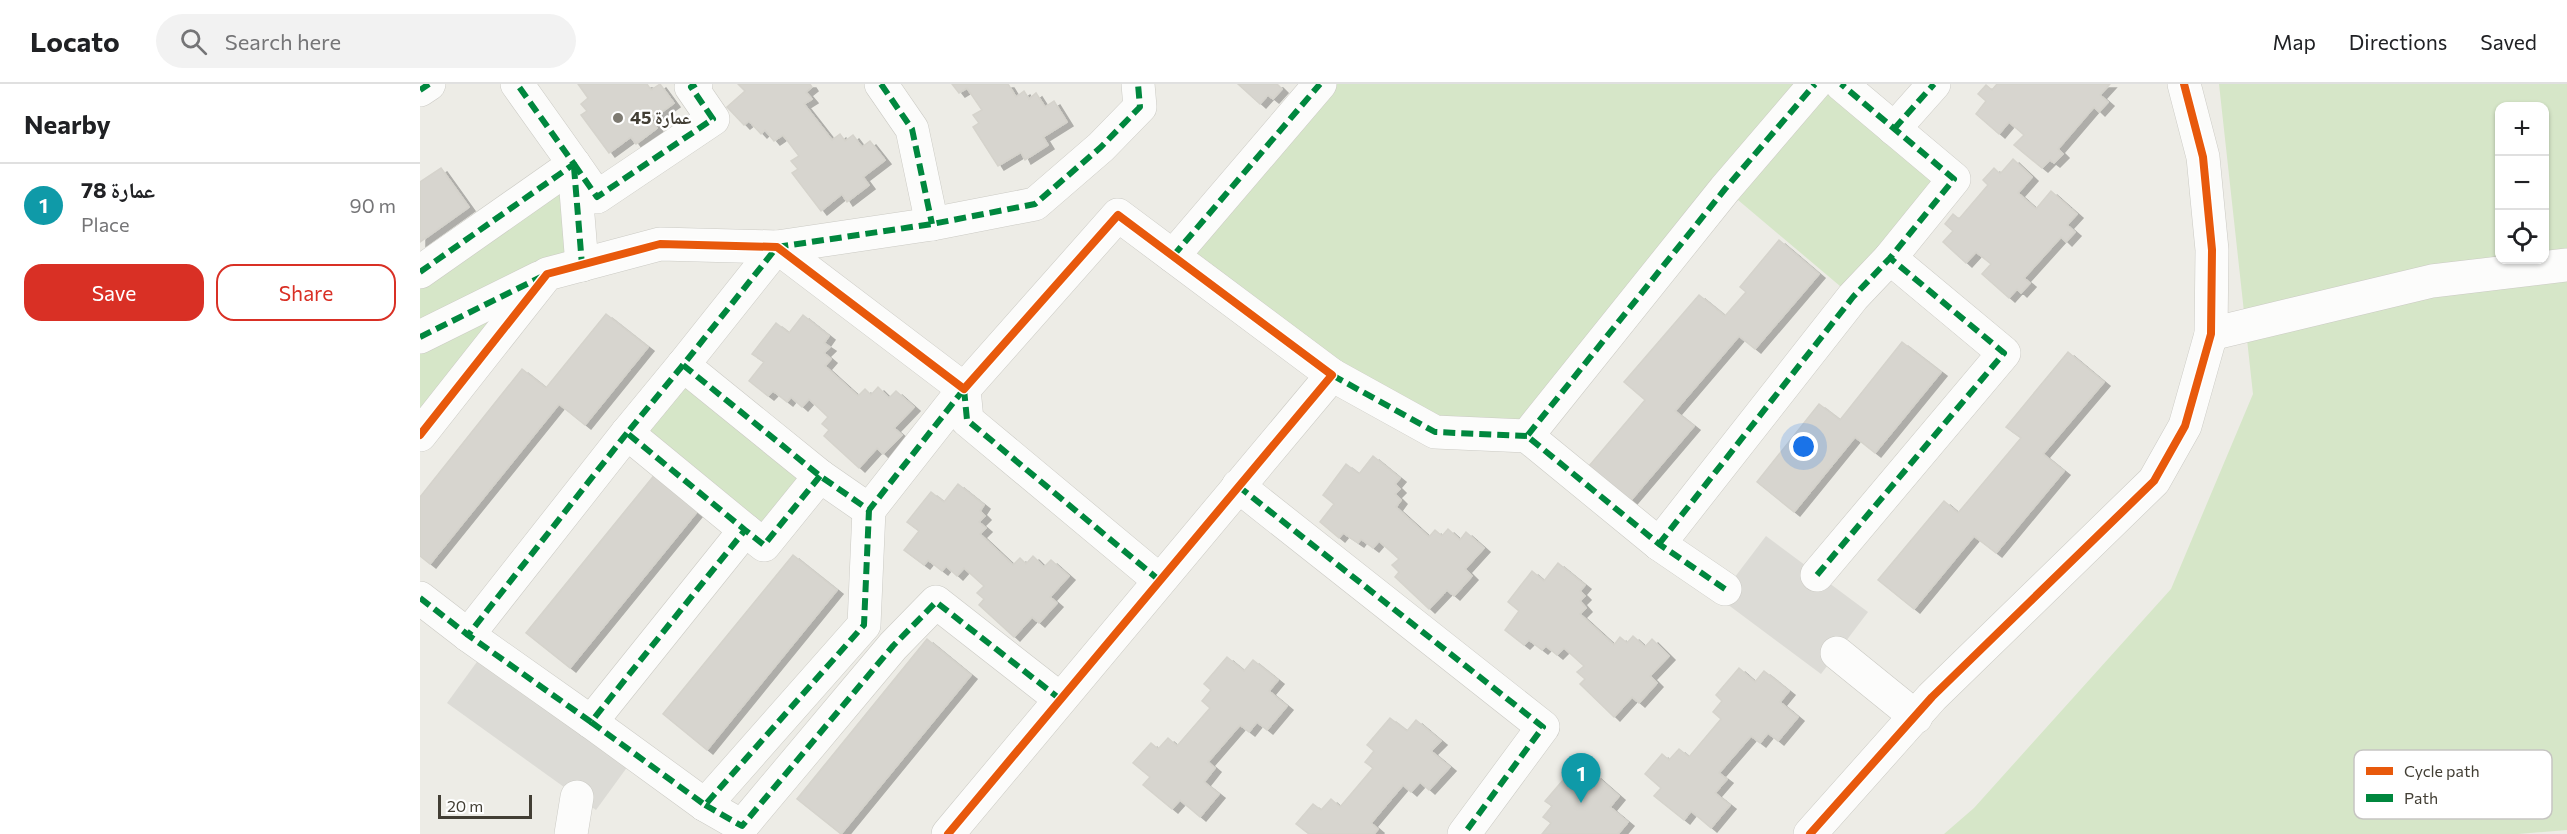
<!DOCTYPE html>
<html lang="en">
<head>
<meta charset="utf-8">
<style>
	:root { --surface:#fff; --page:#f2f2f2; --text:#202124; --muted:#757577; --line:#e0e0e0; --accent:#d93025 }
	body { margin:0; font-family:Commissioner,"Noto Naskh Arabic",sans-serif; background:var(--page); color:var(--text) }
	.controls { position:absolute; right:18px; top:18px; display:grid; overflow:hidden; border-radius:12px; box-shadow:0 2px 4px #0004 }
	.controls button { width:54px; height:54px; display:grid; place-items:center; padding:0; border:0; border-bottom:2px solid var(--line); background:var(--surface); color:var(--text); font:30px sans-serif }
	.scale { position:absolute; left:18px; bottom:15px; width:94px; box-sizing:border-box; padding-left:6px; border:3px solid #423e34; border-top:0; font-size:16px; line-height:21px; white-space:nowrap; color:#423e34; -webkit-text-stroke:4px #fff; paint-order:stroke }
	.you { position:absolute; left:1384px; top:363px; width:21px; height:21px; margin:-15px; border:4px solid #fff; border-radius:50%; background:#1a73e8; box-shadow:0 0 0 9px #1a73e833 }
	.badge { display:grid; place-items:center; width:39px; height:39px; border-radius:50%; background:var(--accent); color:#fff; font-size:20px; font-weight:700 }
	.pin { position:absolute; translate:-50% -50px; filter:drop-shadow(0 2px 3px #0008) }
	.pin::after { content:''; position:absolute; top:32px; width:21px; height:18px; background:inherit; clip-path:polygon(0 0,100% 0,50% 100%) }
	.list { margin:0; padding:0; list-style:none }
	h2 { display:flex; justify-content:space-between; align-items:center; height:78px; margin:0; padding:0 24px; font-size:26px }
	h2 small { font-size:20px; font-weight:400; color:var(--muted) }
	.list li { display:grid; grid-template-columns:39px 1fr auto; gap:18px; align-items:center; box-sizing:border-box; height:84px; padding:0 24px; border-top:2px solid var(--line) }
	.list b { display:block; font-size:22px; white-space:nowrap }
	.list p { margin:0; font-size:20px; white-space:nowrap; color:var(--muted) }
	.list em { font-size:20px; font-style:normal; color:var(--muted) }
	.actions { display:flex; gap:12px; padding:18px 24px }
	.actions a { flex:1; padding:14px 0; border:2px solid var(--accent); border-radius:18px; text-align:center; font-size:21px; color:var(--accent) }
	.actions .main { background:var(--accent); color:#fff }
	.icon { flex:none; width:33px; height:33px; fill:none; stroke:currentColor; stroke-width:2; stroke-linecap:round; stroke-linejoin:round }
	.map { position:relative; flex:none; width:2147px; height:750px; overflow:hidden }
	header { display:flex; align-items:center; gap:36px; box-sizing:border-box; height:84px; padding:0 30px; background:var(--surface); border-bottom:2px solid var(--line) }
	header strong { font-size:28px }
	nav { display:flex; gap:33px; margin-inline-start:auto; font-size:21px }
	.search { width:420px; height:54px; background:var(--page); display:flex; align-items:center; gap:15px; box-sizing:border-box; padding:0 21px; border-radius:33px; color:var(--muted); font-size:22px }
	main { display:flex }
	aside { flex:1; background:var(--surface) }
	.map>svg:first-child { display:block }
	.green { fill:#d6e6c8; fill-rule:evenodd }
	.parking { fill:#dcdbd6 }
	.building { fill:#d7d5cf; stroke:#d5d3cc; stroke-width:1.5; filter:url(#shadow) }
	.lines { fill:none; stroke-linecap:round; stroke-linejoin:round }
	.minor-casing { stroke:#cbcac4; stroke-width:34 }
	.minor { stroke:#fcfcfb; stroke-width:33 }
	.quiet { stroke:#00873e; stroke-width:6; stroke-dasharray:12 6; stroke-linecap:butt }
	.cycleway-casing { stroke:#fff; stroke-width:11 }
	.cycleway { stroke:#e8590c; stroke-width:8 }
	.poi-dot { fill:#7e7b72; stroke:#fff; stroke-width:2 }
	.labels { text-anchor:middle; stroke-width:4.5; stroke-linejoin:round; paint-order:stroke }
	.poi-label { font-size:18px; font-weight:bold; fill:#423e34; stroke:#fff; text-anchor:start }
	.key { fill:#fff; stroke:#c6c5c2; stroke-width:1.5 }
	.key-label { font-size:16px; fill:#423e34 }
</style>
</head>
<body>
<header>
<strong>Locato</strong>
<div class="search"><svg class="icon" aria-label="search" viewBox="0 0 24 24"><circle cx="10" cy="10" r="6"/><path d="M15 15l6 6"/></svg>Search here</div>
<nav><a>Map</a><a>Directions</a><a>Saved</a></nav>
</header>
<main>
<aside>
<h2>Nearby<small></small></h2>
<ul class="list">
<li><span class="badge" style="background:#0f9aa8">1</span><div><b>عمارة 78</b><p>Place</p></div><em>90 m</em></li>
</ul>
<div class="actions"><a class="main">Save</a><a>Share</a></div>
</aside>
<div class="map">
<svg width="2147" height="750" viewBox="0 0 2147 750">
	<defs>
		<filter id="shadow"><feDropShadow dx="6" dy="4" stdDeviation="0" flood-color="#0004"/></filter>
	</defs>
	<rect width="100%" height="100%" fill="#edece6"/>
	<g class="green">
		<path d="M900,0H1422L1534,95L1433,213L1305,105L1107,352L1015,348L753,172Z"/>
		<path d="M1799,0H2147V746L2098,750H1524L1554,724L1751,505L1833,310ZM2080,22H2124V176H2080Z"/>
		<path d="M154,80L162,181L127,190L0,351V188Z"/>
		<path d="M263,281L400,392L344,461L207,349Z"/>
	</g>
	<g class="parking">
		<path d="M1346,452L1448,528L1401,590L1299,514Z"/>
		<path d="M67,564L216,671L176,726L27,619Z"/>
	</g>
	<g class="building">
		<path d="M158,0H227L231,6L240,0L254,19L231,36L237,44L216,60L211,53L189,69L161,31L167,27L161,20L168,14Z"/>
		<path d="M318,0H390L392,3L386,8L392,15L384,20L412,56L420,50L425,57L433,51L442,63L450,57L465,76L443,93L449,101L427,118L422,110L401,127L372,89L378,85L371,77L379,72L363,51L354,57L345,46L341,50L329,37L324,41L307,23L325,7Z"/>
		<path d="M532,0H588L596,13L604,7L609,15L616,9L625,23L634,17L647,38L623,53L628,61L605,76L601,68L578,82L553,43L559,39L553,31L562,26L547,4L539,9Z"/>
		<path d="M818,0H857L862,5L853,15L848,11L840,20Z"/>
		<path d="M1577,0H1690L1680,11L1688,18L1679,28L1674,23L1638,65L1643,70L1634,79L1630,76L1622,84L1594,61L1604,51L1589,38L1579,50L1556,30L1566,17L1558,10L1566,1L1572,6Z"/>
		<path d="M1593,75L1612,93L1598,109L1616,125L1631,107L1657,130L1647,141L1655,148L1646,158L1641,153L1604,194L1610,199L1601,209L1597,205L1589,214L1562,190L1571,180L1556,168L1546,179L1523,158L1533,147L1525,140L1533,130L1539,135L1568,101L1563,96L1574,84L1580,90Z"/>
		<path d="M21,84L49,123L0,158V98Z"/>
		<path d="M1359,156L1399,190L1335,265L1319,252L1255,327L1274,342L1206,422L1164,388L1225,316L1204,298L1279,211L1305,232L1326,208L1320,203Z"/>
		<path d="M186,230L228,263L165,341L139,320L10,480L0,472V413L102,285L126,304Z"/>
		<path d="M383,231L409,252L404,259L410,263L404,269L411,275L405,282L438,312L445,305L451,311L458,303L469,314L476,307L494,323L474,344L482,351L463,370L457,364L439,384L404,352L409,346L402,340L408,333L389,315L382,323L371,313L367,318L353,307L348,312L329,297L344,278L332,270L356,239L369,249Z"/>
		<path d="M1482,258L1521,288L1455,369L1435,353L1374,428L1337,398L1399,320L1420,336Z"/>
		<path d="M1648,268L1684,298L1623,370L1644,387L1576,469L1554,452L1494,525L1458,496L1524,417L1538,429L1601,354L1586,343Z"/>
		<path d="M953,372L980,394L975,400L980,405L975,410L981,416L976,423L1009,453L1015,446L1022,452L1028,445L1040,456L1046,448L1064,464L1045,485L1052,492L1034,512L1027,506L1009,525L975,493L979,488L972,481L979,475L959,457L953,464L941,455L938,459L923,449L919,454L900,438L914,420L903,411L926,380L939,390Z"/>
		<path d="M236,389L280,424L150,584L106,549Z"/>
		<path d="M538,400L564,421L560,427L565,432L559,438L566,444L560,450L593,481L600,474L606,480L613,472L624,483L631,476L649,492L630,513L637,519L619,539L612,533L594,553L559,521L564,515L557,509L564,502L544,484L537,492L526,482L522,487L508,476L504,481L484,466L499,447L487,438L511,408L524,418Z"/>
		<path d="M373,471L417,506L287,666L243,630Z"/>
		<path d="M1138,479L1165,501L1160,507L1165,512L1160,517L1166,524L1160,530L1194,561L1200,553L1207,559L1213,552L1225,563L1232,555L1249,572L1230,592L1237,599L1219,619L1212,613L1194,633L1160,600L1165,595L1157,588L1164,582L1144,564L1137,571L1126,562L1122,566L1109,556L1104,561L1085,546L1099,527L1088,518L1112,487L1124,497Z"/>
		<path d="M507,555L551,591L421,750L377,715Z"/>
		<path d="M807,573L824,587L833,576L858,596L849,607L867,622L847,646L837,638L829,648L820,641L788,678L795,684L784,698L799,710L780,733L760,716L752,725L723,701L730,693L713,679L731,659L738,665L748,654L757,662L790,624L782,617L791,606L784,600Z"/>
		<path d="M1319,584L1335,598L1344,587L1369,607L1360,618L1378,633L1358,657L1348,649L1340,659L1331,652L1299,689L1307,695L1295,709L1310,721L1291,744L1271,727L1264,736L1234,712L1241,704L1225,690L1242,670L1249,676L1259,665L1269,673L1301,635L1293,628L1302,617L1296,611Z"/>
		<path d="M970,634L987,647L996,636L1021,657L1011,667L1030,683L1009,706L1000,698L991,708L983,701L951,739L958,745L954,750H889L876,740L893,720L901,726L911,715L920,723L953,684L945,678L954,667L947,661Z"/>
		<path d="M1149,689L1165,702L1175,691L1199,712L1190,723L1208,738L1198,750H1122L1131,739L1123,733L1132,722L1125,717Z"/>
	</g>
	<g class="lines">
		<g class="minor-casing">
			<g id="minor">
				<path d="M461,0L492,45L512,140"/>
				<path d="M0,6L9,0"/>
				<path d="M1474,45L1514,0"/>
				<path d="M154,80L177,113L293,35L271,3L276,0"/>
				<path d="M154,82L162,181"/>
				<path d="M753,172L900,0"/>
				<path d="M0,188L154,80L97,0"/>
				<path d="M1791,250L2012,197L2147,181"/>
				<path d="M0,253L119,194"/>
				<path d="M263,281L207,349L325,446L344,461L400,392"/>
				<path d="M912,291L1015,348L1107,352"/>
				<path d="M544,305L449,426L400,392L263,281L357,163L512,140L615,120L681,63L720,23L718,0"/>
				<path d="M544,305L547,336L739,496"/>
				<path d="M207,349L48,551L171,638L325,446"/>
				<path d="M0,351L127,190L240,160L357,163L544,305L698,131L912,291L528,750"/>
				<path d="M818,402L1123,643L1044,750"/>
				<path d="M1239,460L1433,213L1470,174L1534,95L1421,0"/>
				<path d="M1397,491L1584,269L1470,174"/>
				<path d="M1305,505L1239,460L1107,352L1305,105L1395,0"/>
				<path d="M0,514L48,551"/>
				<path d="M1417,569L1496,633"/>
				<path d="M171,638L285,721L444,541L449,426"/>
				<path d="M285,721L322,742L473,562L516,518L640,615"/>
				<path d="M151,750L157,713"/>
				<path d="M1390,750L1512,613L1734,397L1765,342L1791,250L1792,166L1783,73L1764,0"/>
			</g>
		</g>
		<use href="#minor" class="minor"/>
		<g class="quiet">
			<path d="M461,0L492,45L512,140"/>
			<path d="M0,6L9,0"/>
			<path d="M1474,45L1514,0"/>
			<path d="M154,80L177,113L293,35L271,3L276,0"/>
			<path d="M154,83L162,181"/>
			<path d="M753,172L900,0"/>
			<path d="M0,188L154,80L97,0"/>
			<path d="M0,253L121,193"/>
			<path d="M263,281L207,349L325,446L344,461L400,392"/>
			<path d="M912,291L1015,348L1107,352"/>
			<path d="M544,305L449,426L400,392L263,281L357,163L512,140L615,120L681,63L720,23L718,0"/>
			<path d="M544,305L547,336L739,496"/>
			<path d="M207,349L48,551L171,638L325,446"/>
			<path d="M818,402L1123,643L1044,750"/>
			<path d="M1239,460L1433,213L1470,174L1534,95L1421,0"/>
			<path d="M1397,491L1584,269L1470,174"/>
			<path d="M1305,505L1239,460L1107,352L1305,105L1395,0"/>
			<path d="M0,514L48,551"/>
			<path d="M171,638L285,721L444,541L449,426"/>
			<path d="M285,721L322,742L473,562L516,518L640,615"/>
		</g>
		<g class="cycleway-casing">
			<g id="cycleway">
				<path d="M0,351L127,190L240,160L357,163L544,305L698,131L912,291L528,750"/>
				<path d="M1390,750L1512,613L1734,397L1765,342L1791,250L1792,166L1783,73L1764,0"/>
			</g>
		</g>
		<use href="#cycleway" class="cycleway"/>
	</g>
	<circle class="poi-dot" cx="198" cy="34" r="6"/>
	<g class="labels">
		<g class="poi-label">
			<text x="210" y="40">عمارة 45</text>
		</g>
	</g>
	<rect x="1934" y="666" width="198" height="69" rx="9" class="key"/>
	<rect x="1946" y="683" width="27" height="8" fill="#e8590c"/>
	<rect x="1946" y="710" width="27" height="8" fill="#00873e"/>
	<g class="key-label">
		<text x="1984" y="693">Cycle path</text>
		<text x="1984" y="720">Path</text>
	</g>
</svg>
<div class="controls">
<button>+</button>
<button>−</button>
<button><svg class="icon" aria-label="locate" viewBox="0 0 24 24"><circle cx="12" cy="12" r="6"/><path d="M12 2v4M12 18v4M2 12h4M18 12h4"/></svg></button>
</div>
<div class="scale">20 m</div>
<div class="you"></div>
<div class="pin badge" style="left:1161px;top:719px;background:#0f9aa8">1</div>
</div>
</main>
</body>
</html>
